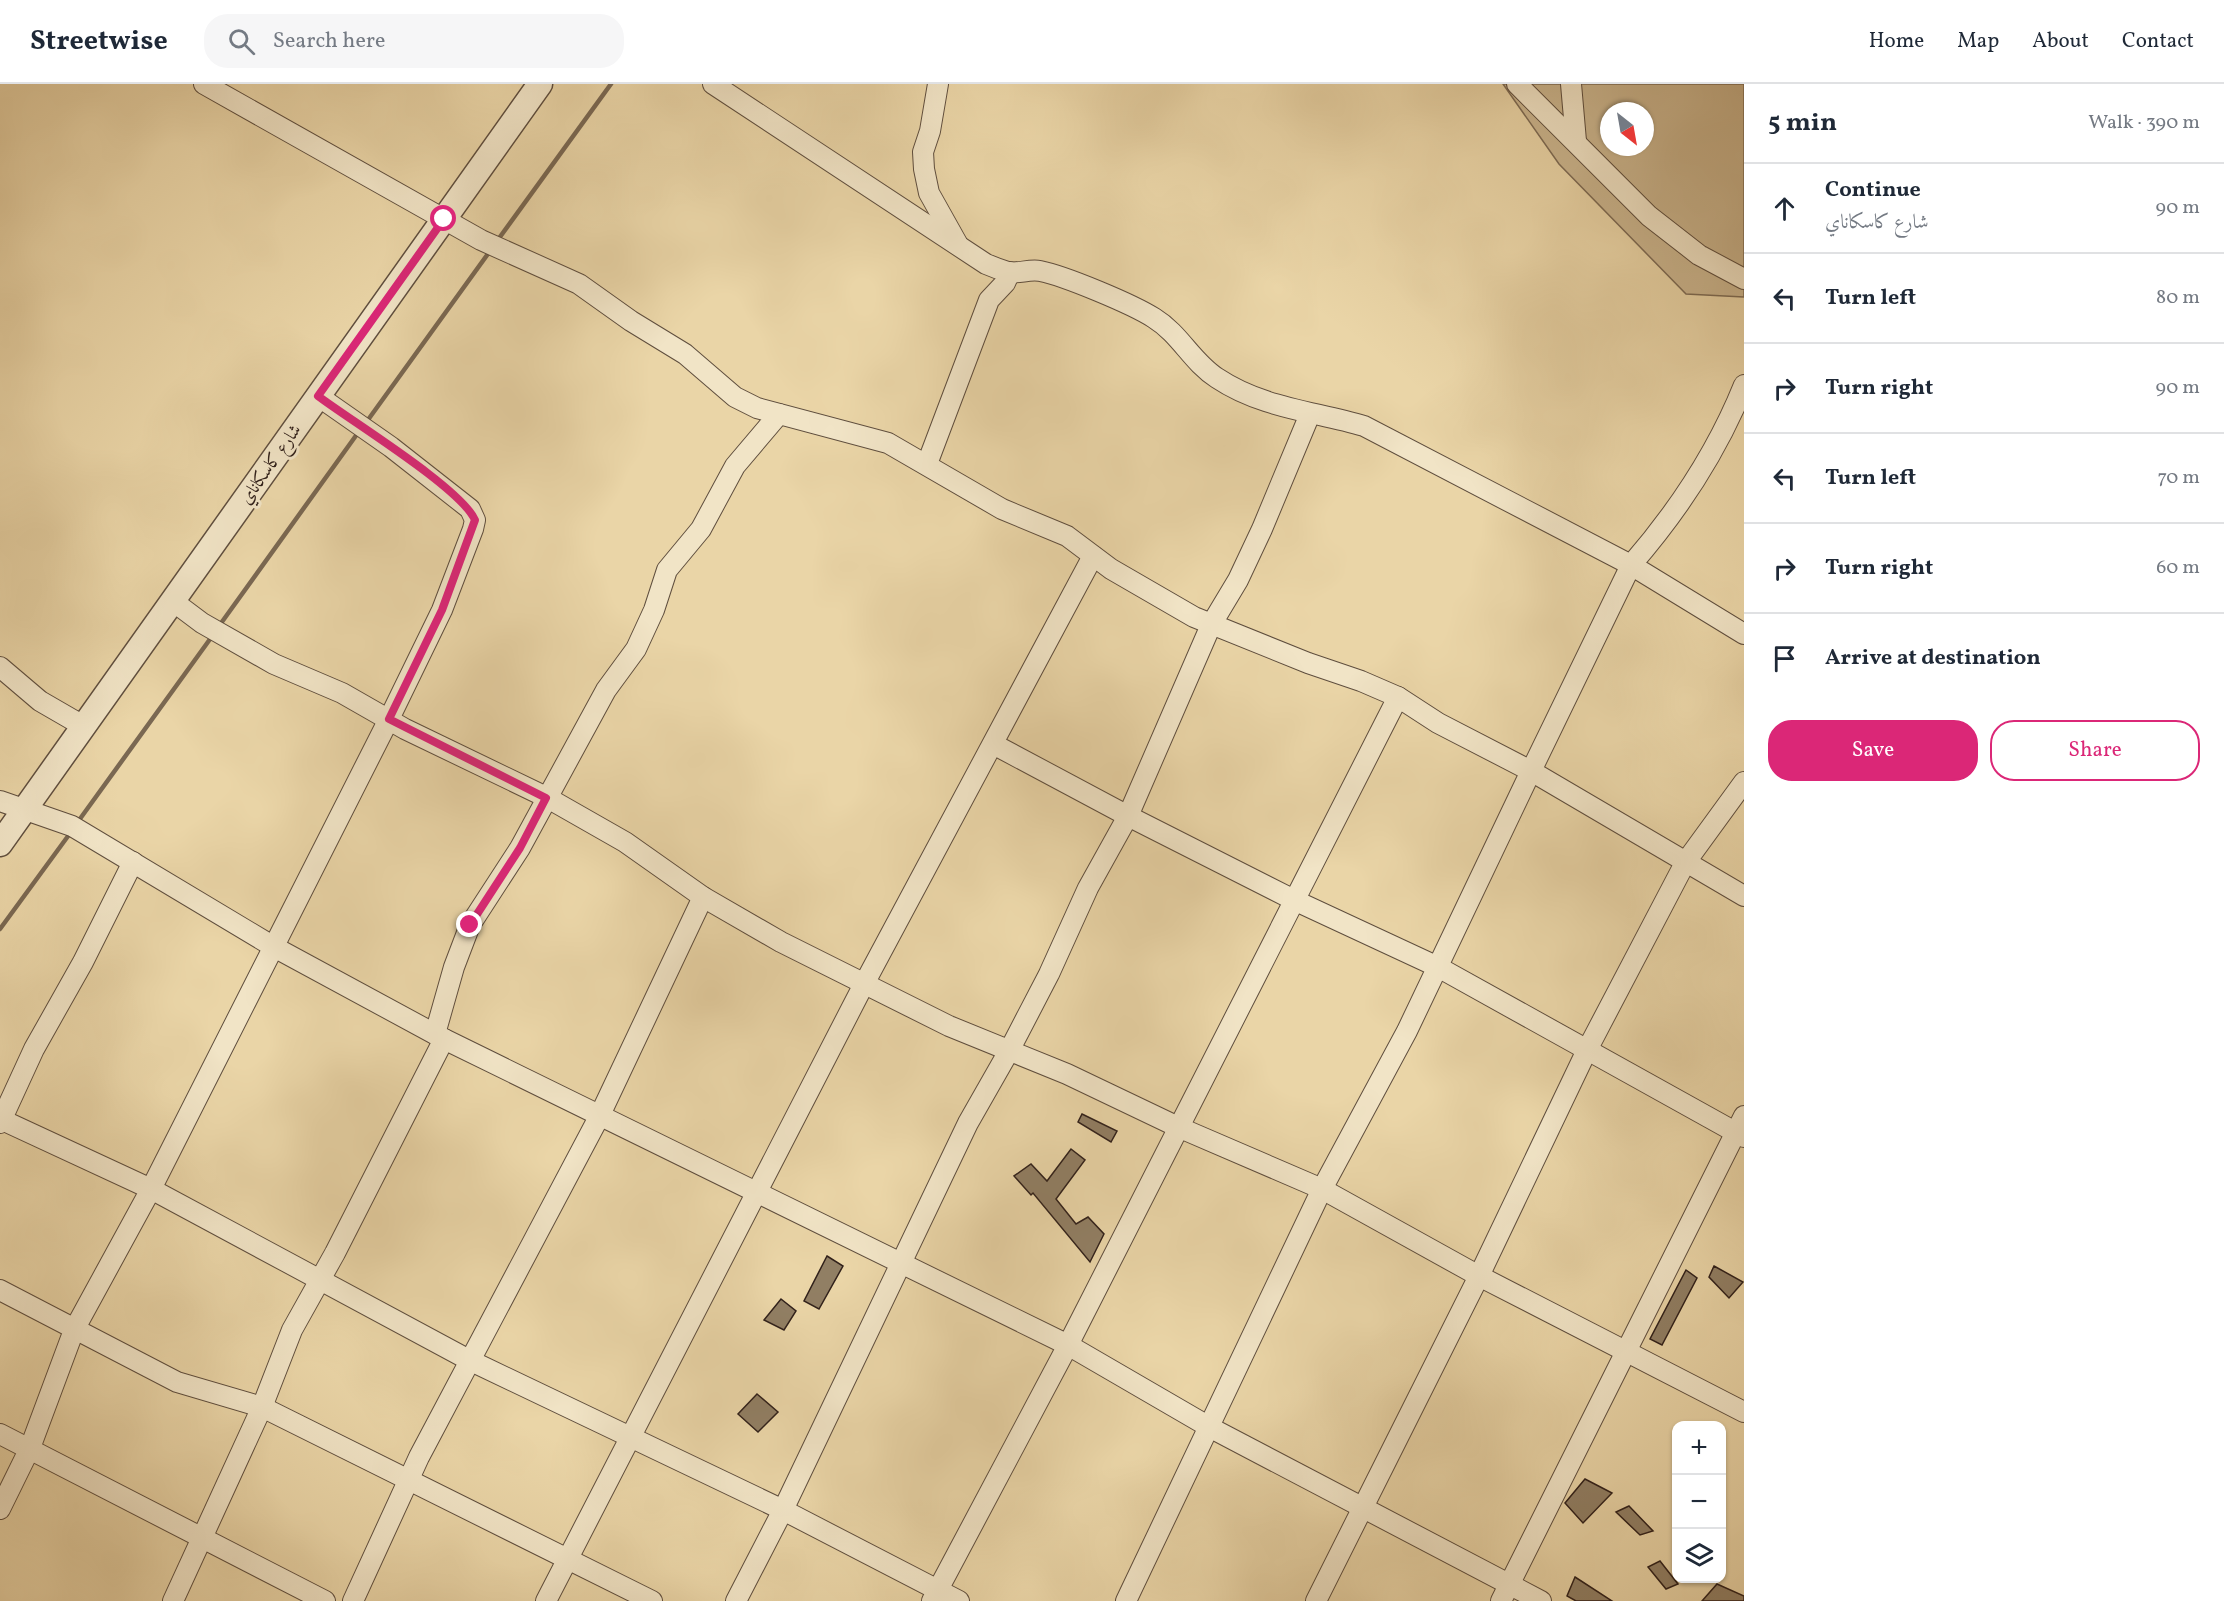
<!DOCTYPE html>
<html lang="en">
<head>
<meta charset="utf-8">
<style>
	:root { --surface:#fff; --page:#f6f6f7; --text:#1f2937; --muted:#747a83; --line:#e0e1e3; --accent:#db2777 }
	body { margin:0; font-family:Vollkorn,Amiri,serif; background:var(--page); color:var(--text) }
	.controls { position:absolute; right:18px; bottom:18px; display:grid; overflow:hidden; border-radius:12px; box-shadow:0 2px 4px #0004 }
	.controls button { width:54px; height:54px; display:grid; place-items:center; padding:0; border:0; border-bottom:2px solid var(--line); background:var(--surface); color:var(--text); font:30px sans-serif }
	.compass { position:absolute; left:1600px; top:18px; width:54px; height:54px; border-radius:50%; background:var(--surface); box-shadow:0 2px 4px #0004; rotate:149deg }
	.stop { position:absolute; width:18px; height:18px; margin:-14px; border:4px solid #db2777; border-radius:50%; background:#fff }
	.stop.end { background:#db2777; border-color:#fff; box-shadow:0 2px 6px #0008 }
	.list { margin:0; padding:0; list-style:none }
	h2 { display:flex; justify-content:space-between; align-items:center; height:78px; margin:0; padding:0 24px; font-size:26px }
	h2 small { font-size:20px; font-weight:400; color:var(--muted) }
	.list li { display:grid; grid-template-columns:39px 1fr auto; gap:18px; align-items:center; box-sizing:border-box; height:90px; padding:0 24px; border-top:2px solid var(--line) }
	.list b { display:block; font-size:22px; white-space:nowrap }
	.list p { margin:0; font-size:20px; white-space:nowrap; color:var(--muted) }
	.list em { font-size:20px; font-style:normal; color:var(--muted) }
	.actions { display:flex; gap:12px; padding:18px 24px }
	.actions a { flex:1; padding:14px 0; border:2px solid var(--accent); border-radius:24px; text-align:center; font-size:21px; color:var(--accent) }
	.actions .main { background:var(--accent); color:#fff }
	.icon { flex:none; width:33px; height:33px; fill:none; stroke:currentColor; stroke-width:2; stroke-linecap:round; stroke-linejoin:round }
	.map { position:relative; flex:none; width:1744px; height:1517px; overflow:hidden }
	header { display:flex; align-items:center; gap:36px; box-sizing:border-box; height:84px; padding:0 30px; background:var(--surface); border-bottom:2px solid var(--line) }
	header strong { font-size:28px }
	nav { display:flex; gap:33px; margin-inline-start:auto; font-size:21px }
	.search { width:420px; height:54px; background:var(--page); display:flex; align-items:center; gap:15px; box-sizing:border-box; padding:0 21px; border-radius:24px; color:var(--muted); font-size:22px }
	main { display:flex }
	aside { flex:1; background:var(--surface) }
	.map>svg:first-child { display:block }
	.green { fill:#cbb68f; stroke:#7e6c55; stroke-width:1.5; fill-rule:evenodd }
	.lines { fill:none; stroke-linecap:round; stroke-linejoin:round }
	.stream { stroke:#7a6852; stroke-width:4.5 }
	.building { fill:#917f64; stroke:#31211b; stroke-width:1.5 }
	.minor-casing { stroke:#5f4e3e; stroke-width:22 }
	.tertiary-casing { stroke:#5f4e3e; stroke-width:27 }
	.minor { stroke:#f1e4c6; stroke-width:20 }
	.tertiary { stroke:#f1e4c6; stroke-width:24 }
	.route { stroke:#db2777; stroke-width:8 }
	.labels { text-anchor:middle; stroke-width:6; stroke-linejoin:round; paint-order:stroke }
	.street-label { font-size:18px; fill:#31211b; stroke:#f1e4c6 }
</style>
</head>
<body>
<header>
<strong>Streetwise</strong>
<div class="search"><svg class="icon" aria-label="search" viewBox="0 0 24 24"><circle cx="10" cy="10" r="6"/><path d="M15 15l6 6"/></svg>Search here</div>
<nav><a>Home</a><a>Map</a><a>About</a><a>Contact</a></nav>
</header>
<main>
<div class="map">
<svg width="1744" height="1517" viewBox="0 0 1744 1517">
	<rect width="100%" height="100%" fill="#ead5a7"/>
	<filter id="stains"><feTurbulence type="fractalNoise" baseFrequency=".00333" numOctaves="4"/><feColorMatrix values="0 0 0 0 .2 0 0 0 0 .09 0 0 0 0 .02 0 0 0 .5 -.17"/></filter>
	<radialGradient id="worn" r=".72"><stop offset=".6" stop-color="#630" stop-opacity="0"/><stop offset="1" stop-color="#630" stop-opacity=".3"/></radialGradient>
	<path class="green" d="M1503,0H1744V213L1686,210L1559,80ZM1609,27H1645V63H1609Z"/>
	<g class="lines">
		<g class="stream">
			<path d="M497,157L611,0"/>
			<path d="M365,340L490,167"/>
			<path d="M219,542L360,346"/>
			<path d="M77,739L213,551"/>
			<path d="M0,845L71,748"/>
		</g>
	</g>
	<g class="building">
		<path d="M1082,1030L1117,1047L1111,1058L1078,1038Z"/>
		<path d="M1071,1065L1085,1076L1056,1115L1076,1140L1088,1133L1104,1150L1090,1178L1033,1109L1031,1111L1014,1092L1031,1080L1047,1097Z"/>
		<path d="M827,1172L843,1182L819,1225L804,1217Z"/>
		<path d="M1714,1182L1743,1198L1729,1214L1709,1193Z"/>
		<path d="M1686,1186L1697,1194L1662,1261L1650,1255Z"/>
		<path d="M781,1215L796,1227L784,1246L764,1236Z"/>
		<path d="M757,1310L778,1328L758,1348L738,1330Z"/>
		<path d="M1585,1395L1612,1409L1583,1439L1565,1419Z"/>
		<path d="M1629,1422L1653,1447L1640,1451L1616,1428Z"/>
		<path d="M1660,1477L1678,1500L1666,1505L1648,1483Z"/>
		<path d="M1575,1493L1612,1517H1576L1567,1512Z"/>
		<path d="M1717,1500L1744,1512V1517H1702Z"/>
	</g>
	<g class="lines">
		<g class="minor-casing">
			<g id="minor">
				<path d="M204,0L481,156L579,200L631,237L685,270L735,313L757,324L888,359L1002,425L1067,452L1111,485L1194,533L1308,579L1361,597L1398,613L1438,639L1531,687L1407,947L1322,1105L1126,1517"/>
				<path d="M713,0L986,180C993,183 1001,186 1008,188C1018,190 1029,185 1040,187C1065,192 1132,220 1154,234C1180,250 1192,278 1217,294C1262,324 1313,327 1364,342L1631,481C1678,427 1717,368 1744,301"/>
				<path d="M938,0L930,47L923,68L924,85L929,109L957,159"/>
				<path d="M1517,0L1649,132L1699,171L1744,195"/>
				<path d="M1571,0L1576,57"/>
				<path d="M927,380L989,216L1005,199L1010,188"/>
				<path d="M174,518L202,539L274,580L342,609L405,645L546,713L625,758L703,813L781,858L949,942L1067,990L1178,1043L1322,1105L1479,1192L1744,1328"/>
				<path d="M1744,550L1631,481L1531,687L1744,812"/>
				<path d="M0,583L40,617L85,643"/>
				<path d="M993,660L1128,732L1296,817L1438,883L1744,1053"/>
				<path d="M0,717L72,742L274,863L444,955L1068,1261L1211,1344L1541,1517"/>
				<path d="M435,950L454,883L470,841L520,764L606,606L636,565L654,526L667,486L701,445L735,382L779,330"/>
				<path d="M0,1035L151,1105L469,1276L783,1426L959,1517"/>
				<path d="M0,1039L34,965L83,878L133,778"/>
				<path d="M0,1206L177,1298L262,1323L652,1517"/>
				<path d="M0,1350L325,1517"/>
				<path d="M0,1425L30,1364L74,1246L151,1105L389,635L442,526L473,445L475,436L470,425L391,363L318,312"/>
				<path d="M173,1517L262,1323L292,1246L335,1169L444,955"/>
				<path d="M353,1517L419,1373L599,1033L703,813"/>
				<path d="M546,1517L864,900L1093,472"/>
				<path d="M736,1517L783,1426L968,1039L1009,967L1049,890L1088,804L1128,732L1211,541L1238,496L1262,445L1310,330"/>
				<path d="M932,1517L1068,1261L1398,613"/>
				<path d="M1316,1517L1479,1192L1587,966L1685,779L1744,698"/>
				<path d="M1501,1517L1744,1032"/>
			</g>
		</g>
		<g class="tertiary-casing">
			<path id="tertiary" d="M0,760L540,0"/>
		</g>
		<use href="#minor" class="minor"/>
		<use href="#tertiary" class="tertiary"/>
	</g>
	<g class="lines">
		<path class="route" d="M444,135L318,312C351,337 461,404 475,436L442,526L389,635L546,714L520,764L470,841"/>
	</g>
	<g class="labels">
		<g class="street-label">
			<text transform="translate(270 380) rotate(-55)" y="6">شارع كاسكاناي</text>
		</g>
	</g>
	<rect width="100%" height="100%" filter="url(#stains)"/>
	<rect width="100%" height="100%" fill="url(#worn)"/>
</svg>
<div class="controls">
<button>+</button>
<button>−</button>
<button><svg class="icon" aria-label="layers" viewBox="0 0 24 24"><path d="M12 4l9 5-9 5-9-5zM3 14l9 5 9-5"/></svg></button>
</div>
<svg class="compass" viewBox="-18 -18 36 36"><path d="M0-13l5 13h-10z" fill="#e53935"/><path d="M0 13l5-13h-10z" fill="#747a83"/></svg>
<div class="stop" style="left:444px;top:135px"></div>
<div class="stop end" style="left:470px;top:841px"></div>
</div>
<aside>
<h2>5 min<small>Walk · 390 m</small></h2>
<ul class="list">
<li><svg class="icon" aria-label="ahead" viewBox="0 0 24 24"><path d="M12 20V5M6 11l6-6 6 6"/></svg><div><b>Continue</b><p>شارع كاسكاناي</p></div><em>90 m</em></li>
<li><svg class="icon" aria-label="left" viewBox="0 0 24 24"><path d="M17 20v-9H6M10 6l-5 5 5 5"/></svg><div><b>Turn left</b></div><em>80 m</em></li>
<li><svg class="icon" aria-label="right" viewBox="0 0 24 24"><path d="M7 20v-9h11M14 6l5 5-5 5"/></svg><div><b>Turn right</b></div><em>90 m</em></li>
<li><svg class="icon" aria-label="left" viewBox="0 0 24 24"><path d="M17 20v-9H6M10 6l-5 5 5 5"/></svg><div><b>Turn left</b></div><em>70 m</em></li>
<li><svg class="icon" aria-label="right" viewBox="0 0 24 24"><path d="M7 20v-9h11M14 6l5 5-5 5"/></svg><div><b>Turn right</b></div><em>60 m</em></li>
<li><svg class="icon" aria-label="arrive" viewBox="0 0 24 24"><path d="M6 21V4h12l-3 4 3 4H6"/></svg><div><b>Arrive at destination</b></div></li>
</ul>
<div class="actions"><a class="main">Save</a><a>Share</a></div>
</aside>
</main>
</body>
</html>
